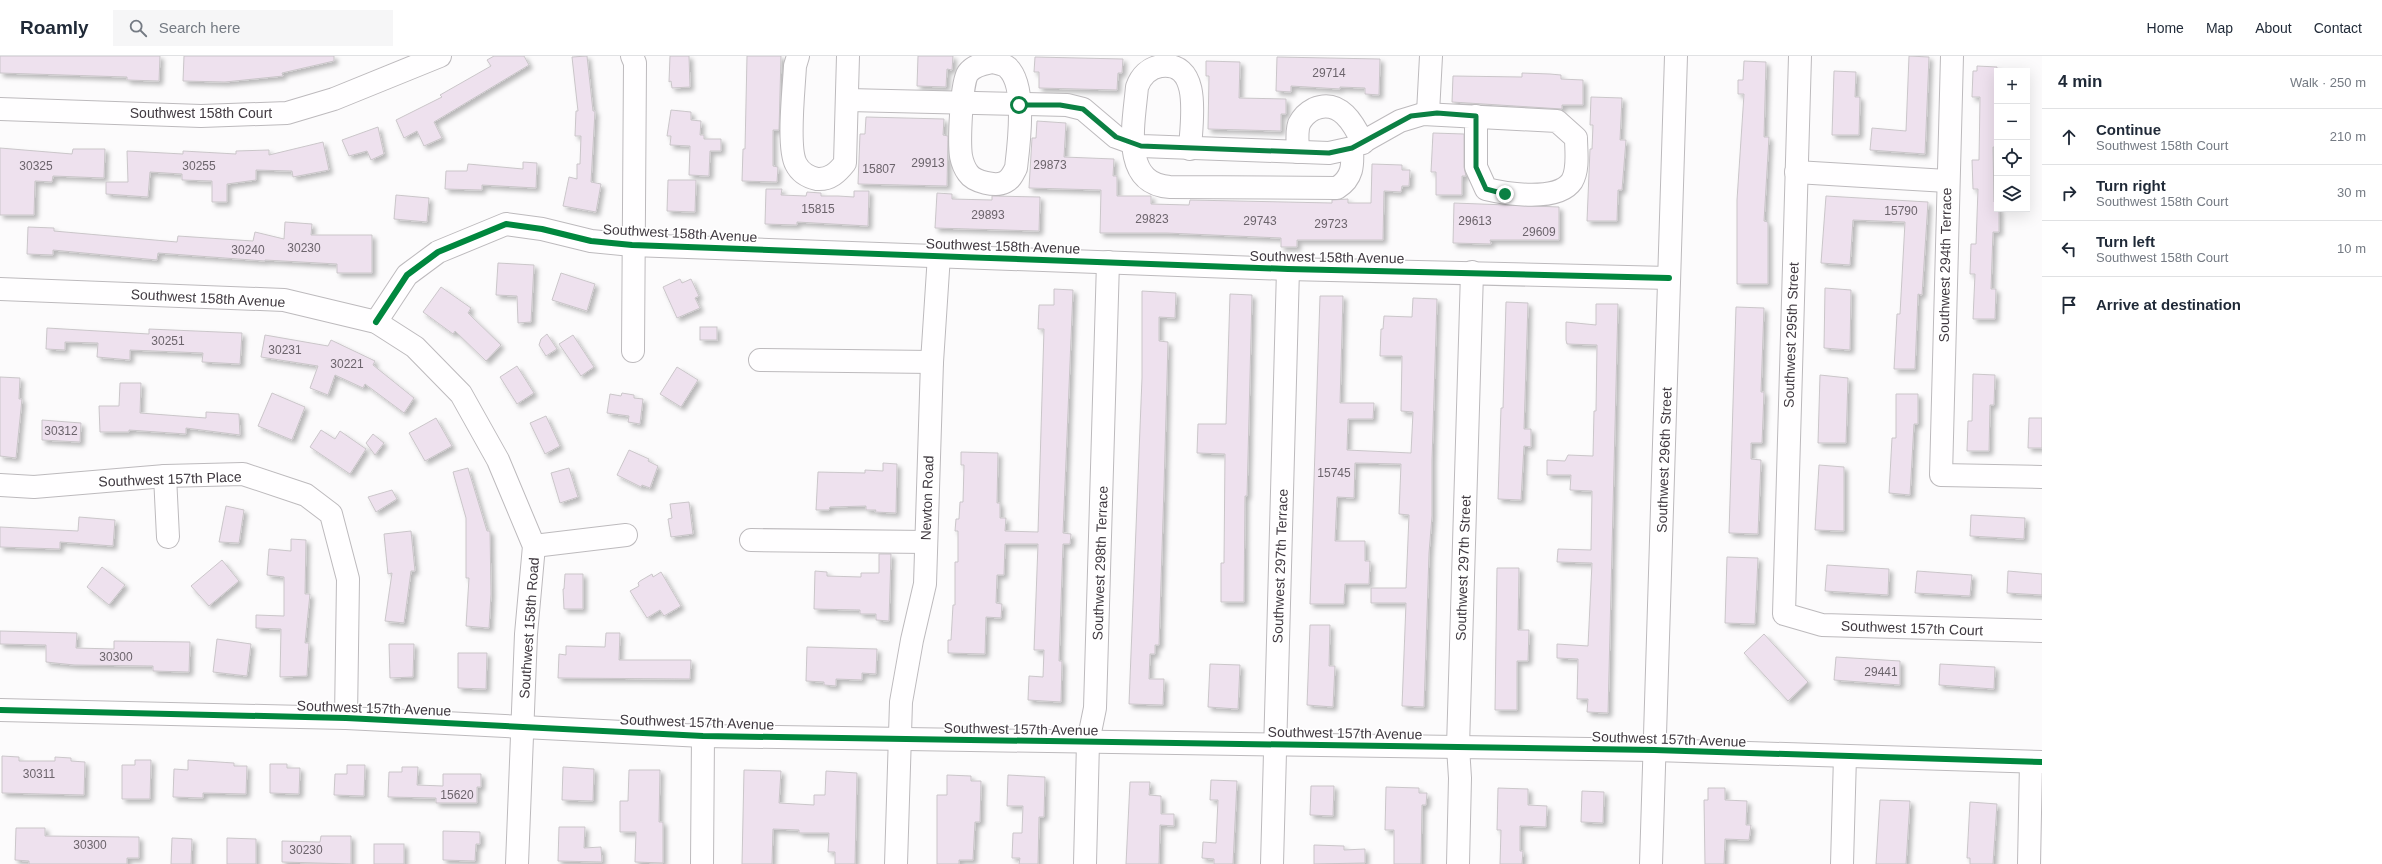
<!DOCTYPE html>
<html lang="en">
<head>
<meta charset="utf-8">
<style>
	:root { --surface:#fff; --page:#f6f6f7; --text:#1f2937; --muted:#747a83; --line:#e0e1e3 }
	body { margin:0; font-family:Helvetica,sans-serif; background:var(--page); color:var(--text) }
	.controls { position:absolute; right:12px; top:12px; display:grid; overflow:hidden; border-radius:0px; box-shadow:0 4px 16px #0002 }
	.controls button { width:36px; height:36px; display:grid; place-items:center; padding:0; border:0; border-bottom:1px solid var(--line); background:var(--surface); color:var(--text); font:20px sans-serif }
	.stop { position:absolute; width:12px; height:12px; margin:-9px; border:3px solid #0b8043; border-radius:50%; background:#fff }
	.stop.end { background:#0b8043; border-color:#fff; box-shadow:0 1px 4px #0008 }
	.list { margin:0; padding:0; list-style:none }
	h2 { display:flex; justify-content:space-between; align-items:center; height:52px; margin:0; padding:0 16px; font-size:17px }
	h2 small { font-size:13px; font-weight:400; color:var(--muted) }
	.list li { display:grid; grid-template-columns:26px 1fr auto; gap:12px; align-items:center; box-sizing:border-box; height:56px; padding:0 16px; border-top:1px solid var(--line) }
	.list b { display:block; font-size:15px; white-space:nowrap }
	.list p { margin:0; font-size:13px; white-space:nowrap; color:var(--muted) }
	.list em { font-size:13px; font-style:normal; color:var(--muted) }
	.icon { flex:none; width:22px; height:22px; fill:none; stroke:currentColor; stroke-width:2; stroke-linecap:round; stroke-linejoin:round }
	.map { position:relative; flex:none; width:2042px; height:808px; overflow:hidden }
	header { display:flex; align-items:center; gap:24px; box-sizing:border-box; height:56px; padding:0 20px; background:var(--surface); border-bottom:1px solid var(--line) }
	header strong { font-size:19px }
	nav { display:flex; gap:22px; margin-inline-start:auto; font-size:14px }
	.search { width:280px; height:36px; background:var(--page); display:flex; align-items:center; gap:10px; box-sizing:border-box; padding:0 14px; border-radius:0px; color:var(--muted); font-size:15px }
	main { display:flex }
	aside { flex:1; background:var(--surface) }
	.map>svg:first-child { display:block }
	.building { fill:#eee1ee; stroke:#cac6c9; filter:url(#shadow) }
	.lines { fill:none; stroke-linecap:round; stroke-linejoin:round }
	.minor-casing { stroke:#bdbabd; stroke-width:24 }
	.minor { stroke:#fffeff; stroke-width:22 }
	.cycleway-casing { stroke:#fff; stroke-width:8 }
	.cycleway { stroke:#00873e; stroke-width:6 }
	.route { stroke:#0b8043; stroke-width:5 }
	.labels { text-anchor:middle; stroke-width:3; stroke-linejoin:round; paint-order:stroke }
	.number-label { font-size:12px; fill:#6c646c }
	.street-label { font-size:14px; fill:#413a41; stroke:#fff }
</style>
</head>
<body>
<header>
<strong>Roamly</strong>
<div class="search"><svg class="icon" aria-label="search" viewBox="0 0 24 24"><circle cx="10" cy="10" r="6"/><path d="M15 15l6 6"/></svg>Search here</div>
<nav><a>Home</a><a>Map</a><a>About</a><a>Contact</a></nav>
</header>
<main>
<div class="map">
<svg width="2042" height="808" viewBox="0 0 2042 808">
	<defs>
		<filter id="shadow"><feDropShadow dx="3.5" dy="3.5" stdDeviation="2" flood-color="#0004"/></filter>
	</defs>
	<rect width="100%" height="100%" fill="#fcfbfc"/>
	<g class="building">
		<path d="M0,0H160L159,25L127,24V21L0,17Z"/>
		<path d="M184,0H334V5L282,17L283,20L225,26L183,25Z"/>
		<path d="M494,0H524L529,9L434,66L442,82L424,90L417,75L404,82L396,64L442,41L440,39L491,10L487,4Z"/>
		<path d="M587,0L593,55H595L591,126L601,128L596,156L563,150L569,121L577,123V108H580L581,80H575L576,55H578L572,1Z"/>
		<path d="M670,0H689L690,31L672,32L671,25L669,26Z"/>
		<path d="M747,0H781L779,74H773V110L778,111L777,126L742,125L743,93H745Z"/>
		<path d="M918,0H953L952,14L947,13L946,31L917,30Z"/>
		<path d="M1909,0L1929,1L1925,98L1870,94L1872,72L1906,75Z"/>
		<path d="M1035,1L1123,3L1122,17H1118L1117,34L1039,32V16H1034Z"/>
		<path d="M1277,1L1380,3L1379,39L1365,38V32L1340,31V33L1291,30V36L1276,35Z"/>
		<path d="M1206,5L1240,6L1239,42L1286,43V58H1281V75L1208,73L1209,20H1206Z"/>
		<path d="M1744,5L1766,6L1764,81H1769L1764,165L1768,166V228H1737V144L1744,38H1738V24H1743Z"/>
		<path d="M1977,10L1997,11L1995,61H1997V91H1993L1994,146H1997V153H1999V176H1993L1991,233H1996L1995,263H1973L1975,218H1970L1971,188H1976L1978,133H1973L1972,104H1979L1980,41H1972L1973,15H1977Z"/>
		<path d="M1834,15L1856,16L1855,41H1860L1859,79H1832Z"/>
		<path d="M1522,17L1550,18L1561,19V23L1583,24V49H1562V53L1452,46L1453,20L1522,21Z"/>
		<path d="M1591,41L1622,42L1620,84H1626L1622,134H1618L1617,165H1587L1590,93H1592L1593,69H1590Z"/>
		<path d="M671,54L691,56V64L701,65L700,79H704V83H721V95H710L709,120L689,119L690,90L670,89L671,80H667Z"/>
		<path d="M866,61L944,63L943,79L948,80L947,130L858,128L860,78H865Z"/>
		<path d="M1037,65L1066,67L1064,101L1114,103L1113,120H1117V140H1151V148L1189,149L1190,144L1332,147V144L1348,143V147H1371L1372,108L1402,109V114H1410L1409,130H1402L1401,136L1384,135L1383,184H1297V191H1281V182L1167,177H1100L1101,134L1029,132L1032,82H1036Z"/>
		<path d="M378,71L384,98L371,104L367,95L349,100L342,84Z"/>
		<path d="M1433,77L1464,78V111L1466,120H1462V139H1436V116H1431Z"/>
		<path d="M323,86L329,114L293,121L292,115L256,114V124L227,128V146H212V125L182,124V118L150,116L148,141L106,138V126H128L127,95L183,98V95L236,98V95L269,94V99Z"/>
		<path d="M0,92L72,98L73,93H105L104,122L53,120L52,126L35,125L34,159H0Z"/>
		<path d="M523,106L537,107L536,132L482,129V134L445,133L446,115H467L468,108L523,113Z"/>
		<path d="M668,124H696L695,156L667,155Z"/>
		<path d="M766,133H782L781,139L806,140L807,136L821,137V140H838L854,141V135H869L868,170L797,166V169L765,168Z"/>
		<path d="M937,137L952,138V143L992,144V140L1040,141L1039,175L935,172Z"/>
		<path d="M396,139L429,142L427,166L394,163Z"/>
		<path d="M1826,140L1928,146L1922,239L1918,238L1915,313H1894L1897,258H1900L1905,166L1853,164L1850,209L1821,207Z"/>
		<path d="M1454,147L1559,151V184H1490L1491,188L1453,187Z"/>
		<path d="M285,166L312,168L311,179H372V217H337V208L265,204V205L158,197L157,204L53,194V199L27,198L28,171L54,172V175L177,186L178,180L253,185L255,176L284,183Z"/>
		<path d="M498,207L534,209L531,266L518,267L517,240L496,239Z"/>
		<path d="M561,217L595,228L587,255L552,244Z"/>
		<path d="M680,223L682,227L691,223L699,240L695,242L700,252L677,262L663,231Z"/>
		<path d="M441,231L471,252L468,257L501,289L486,305L455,275L453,278L423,256Z"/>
		<path d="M1825,232L1851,234L1850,294L1824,292Z"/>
		<path d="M1054,233L1073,234L1063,477L1071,478L1070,488H1063L1059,605H1062L1061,646L1028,644L1029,620L1043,621L1044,594H1034L1038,488H1005L1004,519H997L996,547L1002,548L1001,562L986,561L985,598L948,597V584H951L953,549H955V506H958V475H955L956,463H959L960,446H963L964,409H961V396L998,397L997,447H1000V462H1006L1005,475L1038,476L1044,273H1038L1039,249H1054Z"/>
		<path d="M1142,235L1176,237L1175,262L1159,261V285L1168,286L1164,431L1159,589H1155V598H1150L1149,623H1164L1163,649L1129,648L1142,322Z"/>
		<path d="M1230,238L1252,239L1248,401L1247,440H1245L1244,546H1221V507H1224L1225,398L1197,397L1198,368H1226Z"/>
		<path d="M1320,240H1343L1340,347H1374L1373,363H1348L1347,394L1411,397L1413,356L1401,355L1402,300H1380L1381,273H1383L1384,260L1412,261L1413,242L1437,243L1432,404V460L1429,497L1424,651L1402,650L1406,547H1371V532H1406L1409,459L1399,458L1401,408L1355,407L1354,442L1337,441L1335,485H1365V505H1370L1369,528H1345L1344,548H1310Z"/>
		<path d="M1506,246L1528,247L1524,373H1531V391L1524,390L1521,444L1498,443L1501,352H1503Z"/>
		<path d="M1596,248H1618L1608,657L1587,656L1588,643H1577L1578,603L1557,602V588L1588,590L1592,507L1557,506L1558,493L1591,494L1592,435L1570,434L1571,419H1547V404L1565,405L1568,399L1593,400L1594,355H1596L1597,289L1567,288L1566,284V266L1596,269Z"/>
		<path d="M1736,251L1764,252L1761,336H1764L1762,387H1751V403L1761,404L1758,478L1729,477Z"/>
		<rect x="700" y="271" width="17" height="13"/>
		<path d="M47,272L149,278V273L242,277L240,308L202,306L203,297L130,294V304L97,301L98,287L65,286V294L46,293Z"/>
		<path d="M547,278L557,293L546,300L539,289L541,283Z"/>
		<path d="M265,279L328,290L331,284L375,305L373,309L414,342L404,357L365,328L363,332L335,319L328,339L310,332L318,310L261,301Z"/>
		<path d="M573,279L594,311L581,320L559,288Z"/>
		<path d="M517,310L534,337L517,348L500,321Z"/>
		<path d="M677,311L698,324L681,351L660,338Z"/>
		<path d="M1973,318L1995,319L1994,349H1990L1989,395H1967L1968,365H1972Z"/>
		<path d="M1820,319L1848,322L1846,387H1818Z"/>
		<path d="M0,321L20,322L19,343H22L16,402L0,400Z"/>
		<path d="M120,327H141L140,357L206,362V356L239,358L240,379L186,372V378L129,374V376H100L99,350H119Z"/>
		<path d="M272,337L305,351L292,384L258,370Z"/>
		<path d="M622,337L634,339V342L643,343L640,368L628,366L629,360L607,357L610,338L621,340Z"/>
		<path d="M1896,338H1918V368H1914L1910,439L1889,437L1892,382H1896Z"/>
		<path d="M546,360L560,390L545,398L530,367Z"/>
		<path d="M436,362L452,390L425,405L409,377Z"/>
		<path d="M2029,362H2042V392H2028Z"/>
		<path d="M42,364L81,367L80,386L42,384Z"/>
		<path d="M321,374L335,383L340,375L366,393L350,418L310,391Z"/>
		<path d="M373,378L384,387L375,399L366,387Z"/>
		<path d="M629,394L649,403L648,405L658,410L650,432L642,429L641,431L617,419Z"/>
		<path d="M883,407L897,408L896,457L875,456L876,454H866V450L830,451L829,454H816L818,416L865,417V414L883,415Z"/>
		<path d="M1819,409L1844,411V475L1815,474Z"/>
		<path d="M468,412L487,475H490L491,538L489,572L466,570L469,522H466V462L453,416Z"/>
		<path d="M569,412L578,441L560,447L551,417Z"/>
		<path d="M392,434L397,443L376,456L368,441Z"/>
		<path d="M689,446L693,478L671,481L668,463L672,462L670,448Z"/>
		<path d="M226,450L244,454L239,487L219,486Z"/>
		<path d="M1971,459L2025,462L2024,483L1970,480Z"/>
		<path d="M79,461L115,464L113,490L60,486V493L0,491V471L78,475Z"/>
		<path d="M411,475L415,515H411L404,567L385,565L392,517L388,518L384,478Z"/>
		<path d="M291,483L306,484L305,538H310L305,587H309L307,620L280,621L281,573L256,572V559L284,560V521L267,519L269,493L291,495Z"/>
		<path d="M879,498H891L889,565L876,564V558H860V554L814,553L815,515L827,516V520L861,521V517H879Z"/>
		<path d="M1727,501L1758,502L1755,568L1725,567Z"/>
		<path d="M222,504L239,525L209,550L191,530Z"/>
		<path d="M1827,509L1889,513L1888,539L1825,535Z"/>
		<path d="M102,511L125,529L109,549L87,531Z"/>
		<path d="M1497,512H1519L1518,574H1529L1528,605H1517V654H1495Z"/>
		<path d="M1917,515L1972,519L1970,540L1915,537Z"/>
		<path d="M2008,515L2042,518V539L2007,537Z"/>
		<path d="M661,516L681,550L664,560L660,554L647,562L630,535L639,530L638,527L640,525L652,518L653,521Z"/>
		<path d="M565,518H583V553H564L563,533H564Z"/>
		<path d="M1310,569H1330L1329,610H1335L1333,651L1307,649Z"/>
		<path d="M0,575L77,577L76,592L114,593V585L190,586L189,616L153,615V610L74,609L46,606V589L0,588Z"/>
		<path d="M606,577H620L619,604H691L690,623L558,622L559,598L566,599V590L605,591Z"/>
		<path d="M1764,578L1808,626L1788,645L1744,597Z"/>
		<path d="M217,583L251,588L247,620L213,616Z"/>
		<path d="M389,588H414L413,621L390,622Z"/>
		<path d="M807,591L877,593L876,618L862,617V624L836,623V630L824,629V626L806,625Z"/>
		<path d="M458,597H487L486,633L458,632Z"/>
		<path d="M1836,601L1900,605V629L1834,624Z"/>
		<path d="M1210,608L1240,609L1238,653L1208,651Z"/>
		<path d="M1940,608L1995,611L1994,633L1939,629Z"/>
		<path d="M2,700L19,701V705H55V701L71,702V705L85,706L84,739L2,737Z"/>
		<path d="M135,704H151L150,743H122V709H135Z"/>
		<path d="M188,704L234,707V710H247L246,738L203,737V742L173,741L174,713L188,714Z"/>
		<path d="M270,708H287V712H300L299,738L270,737Z"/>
		<path d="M347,709H365L364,740L334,739L335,718H347Z"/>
		<path d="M402,711H418L417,729L443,730V718H481V731H477V747H436V742L388,741L389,716H402Z"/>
		<path d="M563,711L594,713L593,745L562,744Z"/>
		<path d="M629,714H660L659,766H663V807L635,806L636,776H620V745H628Z"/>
		<path d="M744,714L781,715L779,747L814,749V739H825L826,715L857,717L855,808H835V796H828L829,777H799V774L773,773L772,808H742Z"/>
		<path d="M947,719L971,720V725H981L980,766H975L973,804H959V808H937V739H947Z"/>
		<path d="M1008,719L1045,721L1044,761H1039L1038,808H1019L1020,802H1012L1013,777H1022L1023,750H1007Z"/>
		<path d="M1211,724L1237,725L1233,808H1214V803L1202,802L1203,786L1216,787L1218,744H1210Z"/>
		<path d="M1130,726H1150L1149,739L1161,740V758H1174V770L1160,769L1159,808H1126Z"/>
		<path d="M1311,730H1334L1333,760L1310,759Z"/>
		<path d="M1386,731L1419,732V737H1427L1426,749H1422L1421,808H1394V774H1385Z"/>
		<path d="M1498,732L1528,733V749L1547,750L1546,771L1520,770V795H1523L1522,808H1500L1501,774H1497Z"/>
		<path d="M1708,732H1725V744L1747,745L1746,769H1751L1749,784L1725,783L1724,808H1705L1704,744H1708Z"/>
		<path d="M1582,735L1604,736L1603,767L1581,766Z"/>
		<path d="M1880,744L1910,745L1906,808H1876Z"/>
		<path d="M1970,746L1997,748L1993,808H1970V802H1967Z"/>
		<path d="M559,771H585L584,792L601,791L602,806L558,805Z"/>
		<path d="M16,772H45V780L139,781V802H127V808H29V805L15,804Z"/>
		<path d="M443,775L480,776V788H476L475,805L443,804Z"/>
		<path d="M321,780H351V808L282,806V785L320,786Z"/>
		<path d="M172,782L192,783L191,808H171Z"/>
		<path d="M227,782L256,783V808H227Z"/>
		<rect x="374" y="788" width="30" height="20"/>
		<path d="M1314,789L1344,790V794L1365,793V807L1314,808Z"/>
	</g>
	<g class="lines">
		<g class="minor-casing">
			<g id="minor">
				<path d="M632,0L635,7L633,295"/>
				<path d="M798,0L795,10C794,32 787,91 796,108C800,116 808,121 817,123C830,124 838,116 845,107L848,0"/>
				<path d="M1800,0L1784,558L1822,569L2042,575"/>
				<path d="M1952,0L1941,419L2042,421"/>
				<path d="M992,6C997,7 1003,8 1007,11C1027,28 1019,87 1016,112C1013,118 1011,123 1005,126C996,131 974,126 968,117C965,113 962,105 961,100C959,86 961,27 968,17C974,9 983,8 992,6Z"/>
				<path d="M848,44L1067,49L1083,53L1116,81L1141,90L1329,97L1352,92L1400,65L1423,58L1557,65L1576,82C1576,95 1579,113 1572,125C1558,146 1507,138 1486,133L1476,111V60"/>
				<path d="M0,53L201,60L287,57L334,43L440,0"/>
				<path d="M1428,57L1431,0"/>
				<path d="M1190,93C1191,68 1203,5 1161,10C1149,12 1141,20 1137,31C1134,66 1120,128 1170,131L1337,132C1353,122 1353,109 1352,92"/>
				<path d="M1298,96C1298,88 1296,77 1299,68C1302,62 1308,56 1314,53C1340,42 1354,68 1363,87"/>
				<path d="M1796,116L1947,125"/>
				<path d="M0,233L284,244L376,266L415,291L461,338L498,404L534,490L526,578L517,808"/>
				<path d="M376,266L407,219L438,196L506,168L542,173L591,185L632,189L1288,213L1669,222"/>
				<path d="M760,304L932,306"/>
				<path d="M165,420L168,481"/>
				<path d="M0,429L34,431L165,420L243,418L306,439L331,458L348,523L346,662"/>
				<path d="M751,484L926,486"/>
				<path d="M534,490L626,479"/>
				<path d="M0,654L346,662L703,680L1654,694L2042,706"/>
				<path d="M702,808L703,680"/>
				<path d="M896,808L901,646L912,584L925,528L932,306L939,199"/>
				<path d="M1085,808L1088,686L1095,652L1108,206"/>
				<path d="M1272,808L1288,213"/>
				<path d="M1458,808L1460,722L1458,691L1472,216"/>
				<path d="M1651,808L1676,0"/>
				<path d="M1842,808L1845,700"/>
				<path d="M2029,808L2031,706"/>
			</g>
		</g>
		<use href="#minor" class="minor"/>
		<g class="cycleway-casing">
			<g id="cycleway">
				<path d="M376,266L407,219L438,196L506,168L542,173L591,185L632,189L1288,213L1669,222"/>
				<path d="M0,654L346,662L703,680L1654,694L2042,706"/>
			</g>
		</g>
		<use href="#cycleway" class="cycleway"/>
	</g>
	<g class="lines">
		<path class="route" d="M1019,49H1060L1083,53L1116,81L1141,90L1329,97L1352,92L1411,60L1437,57L1476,60V111L1486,133L1505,138"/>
	</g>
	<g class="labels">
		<g class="number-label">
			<text x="1329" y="21">29714</text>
			<text x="928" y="111">29913</text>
			<text x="1050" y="113">29873</text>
			<text x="36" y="114">30325</text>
			<text x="199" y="114">30255</text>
			<text x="879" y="117">15807</text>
			<text x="818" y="157">15815</text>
			<text x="1901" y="159">15790</text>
			<text x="988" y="163">29893</text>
			<text x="1152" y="167">29823</text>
			<text x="1260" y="169">29743</text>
			<text x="1475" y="169">29613</text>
			<text x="1331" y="172">29723</text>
			<text x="1539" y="180">29609</text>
			<text x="304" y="196">30230</text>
			<text x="248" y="198">30240</text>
			<text x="168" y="289">30251</text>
			<text x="285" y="298">30231</text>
			<text x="347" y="312">30221</text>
			<text x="61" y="379">30312</text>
			<text x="1334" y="421">15745</text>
			<text x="116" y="605">30300</text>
			<text x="1881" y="620">29441</text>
			<text x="39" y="722">30311</text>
			<text x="457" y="743">15620</text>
			<text x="90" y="793">30300</text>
			<text x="306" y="798">30230</text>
		</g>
		<g class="street-label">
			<text x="201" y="62">Southwest 158th Court</text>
			<text transform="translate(680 177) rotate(3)" y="5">Southwest 158th Avenue</text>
			<text transform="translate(1003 190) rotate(2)" y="5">Southwest 158th Avenue</text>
			<text transform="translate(1327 201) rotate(1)" y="5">Southwest 158th Avenue</text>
			<text transform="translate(1945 209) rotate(-89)" y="5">Southwest 294th Terrace</text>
			<text transform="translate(208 242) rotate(3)" y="5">Southwest 158th Avenue</text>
			<text transform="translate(1791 279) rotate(-88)" y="5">Southwest 295th Street</text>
			<text transform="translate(1664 404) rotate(-88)" y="5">Southwest 296th Street</text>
			<text transform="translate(170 423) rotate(-2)" y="5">Southwest 157th Place</text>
			<text transform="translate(927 442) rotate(-88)" y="5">Newton Road</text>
			<text transform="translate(1100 507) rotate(-88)" y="5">Southwest 298th Terrace</text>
			<text transform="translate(1280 510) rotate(-88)" y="5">Southwest 297th Terrace</text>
			<text transform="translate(1463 512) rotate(-88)" y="5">Southwest 297th Street</text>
			<text transform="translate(529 572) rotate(-86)" y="5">Southwest 158th Road</text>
			<text transform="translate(1912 572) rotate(2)" y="5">Southwest 157th Court</text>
			<text transform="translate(374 652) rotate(2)" y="5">Southwest 157th Avenue</text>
			<text transform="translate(697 666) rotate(2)" y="5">Southwest 157th Avenue</text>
			<text transform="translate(1021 673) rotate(1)" y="5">Southwest 157th Avenue</text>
			<text transform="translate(1345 677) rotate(1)" y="5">Southwest 157th Avenue</text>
			<text transform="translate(1669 683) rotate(2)" y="5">Southwest 157th Avenue</text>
		</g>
	</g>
</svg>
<div class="controls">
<button>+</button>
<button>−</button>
<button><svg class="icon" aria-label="locate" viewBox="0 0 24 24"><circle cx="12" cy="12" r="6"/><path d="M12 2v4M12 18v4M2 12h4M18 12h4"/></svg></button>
<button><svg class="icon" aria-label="layers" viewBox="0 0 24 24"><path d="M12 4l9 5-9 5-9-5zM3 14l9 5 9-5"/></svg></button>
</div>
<div class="stop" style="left:1019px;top:49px"></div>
<div class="stop end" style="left:1505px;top:138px"></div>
</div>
<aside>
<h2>4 min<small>Walk · 250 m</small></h2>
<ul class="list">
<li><svg class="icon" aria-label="ahead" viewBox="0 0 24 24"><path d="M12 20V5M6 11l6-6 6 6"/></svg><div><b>Continue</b><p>Southwest 158th Court</p></div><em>210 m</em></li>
<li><svg class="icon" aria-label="right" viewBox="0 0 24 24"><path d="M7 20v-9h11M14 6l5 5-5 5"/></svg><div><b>Turn right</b><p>Southwest 158th Court</p></div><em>30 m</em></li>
<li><svg class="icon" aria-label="left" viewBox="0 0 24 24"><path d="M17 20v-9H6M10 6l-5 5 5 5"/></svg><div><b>Turn left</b><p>Southwest 158th Court</p></div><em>10 m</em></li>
<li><svg class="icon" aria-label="arrive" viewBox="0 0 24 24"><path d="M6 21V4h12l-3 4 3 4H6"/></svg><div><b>Arrive at destination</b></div></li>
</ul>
</aside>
</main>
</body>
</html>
